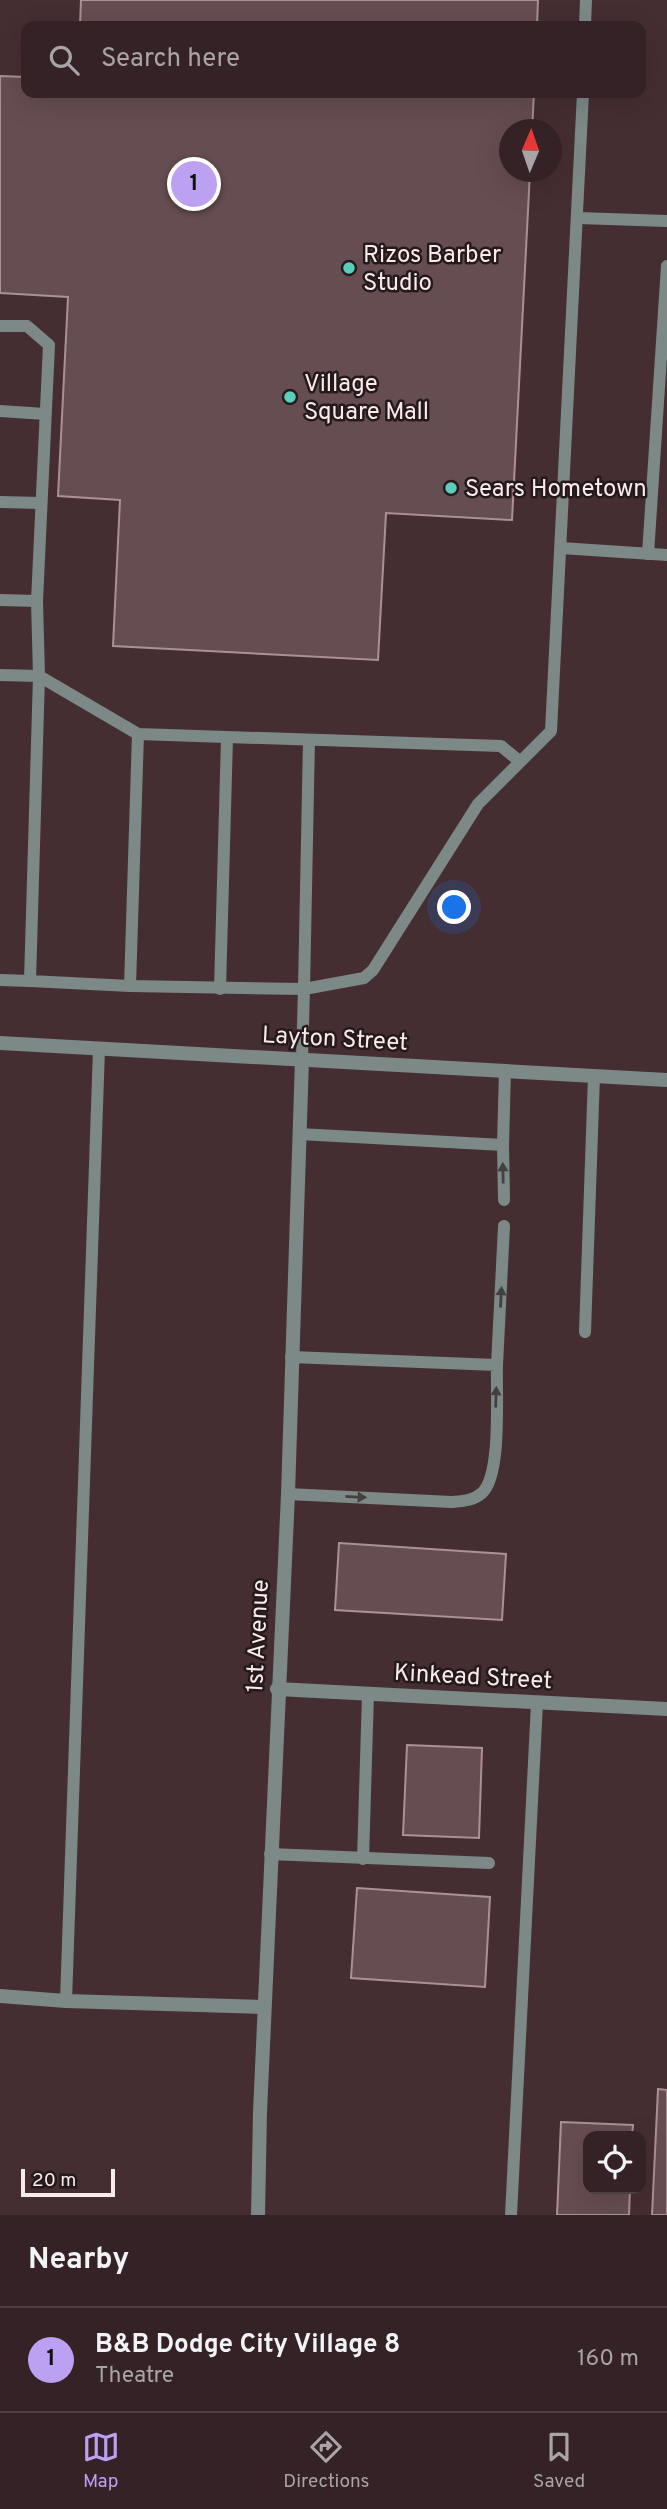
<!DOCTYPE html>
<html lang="en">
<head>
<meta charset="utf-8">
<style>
	:root { --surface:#342226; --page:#3f2f32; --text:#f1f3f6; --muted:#a9a4a7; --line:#4e3f43; --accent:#bca0f2 }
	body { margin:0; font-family:Overpass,sans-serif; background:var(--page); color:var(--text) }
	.controls { position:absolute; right:21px; bottom:21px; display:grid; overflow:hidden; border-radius:14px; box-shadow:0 7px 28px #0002 }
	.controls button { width:63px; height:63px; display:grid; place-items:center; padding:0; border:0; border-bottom:2px solid var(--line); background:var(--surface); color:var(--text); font:35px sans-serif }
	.compass { position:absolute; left:499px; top:119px; width:63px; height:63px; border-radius:50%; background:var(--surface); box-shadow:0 7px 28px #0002; rotate:2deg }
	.scale { position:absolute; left:21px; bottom:18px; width:94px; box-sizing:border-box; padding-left:7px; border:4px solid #faeaec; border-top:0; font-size:19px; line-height:24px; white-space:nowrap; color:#faeaec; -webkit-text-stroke:5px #24191b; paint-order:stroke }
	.you { position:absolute; left:455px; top:908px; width:24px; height:24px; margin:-18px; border:5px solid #fff; border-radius:50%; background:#1a73e8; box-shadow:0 0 0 10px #1a73e833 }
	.badge { display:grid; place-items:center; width:46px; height:46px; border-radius:50%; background:var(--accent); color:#111; font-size:23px; font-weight:700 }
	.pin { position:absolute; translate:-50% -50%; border:4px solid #fff; box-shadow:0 2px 7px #0006 }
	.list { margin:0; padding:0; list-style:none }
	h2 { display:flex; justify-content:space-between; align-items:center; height:91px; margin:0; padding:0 28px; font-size:30px }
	h2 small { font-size:23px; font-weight:400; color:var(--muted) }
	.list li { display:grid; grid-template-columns:46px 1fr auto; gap:21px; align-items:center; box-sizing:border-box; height:105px; padding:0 28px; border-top:2px solid var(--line) }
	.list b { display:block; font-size:26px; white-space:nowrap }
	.list p { margin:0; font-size:23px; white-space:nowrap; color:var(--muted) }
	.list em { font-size:23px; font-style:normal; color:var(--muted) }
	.icon { flex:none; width:38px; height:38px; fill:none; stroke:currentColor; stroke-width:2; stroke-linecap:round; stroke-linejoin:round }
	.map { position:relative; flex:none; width:667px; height:2215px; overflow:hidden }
	.search { position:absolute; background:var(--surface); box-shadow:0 7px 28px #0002; left:21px; right:21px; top:21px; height:77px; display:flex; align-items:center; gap:18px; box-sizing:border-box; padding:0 24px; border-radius:14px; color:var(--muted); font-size:26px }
	.sheet { height:196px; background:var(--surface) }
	nav { display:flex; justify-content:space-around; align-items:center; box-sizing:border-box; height:98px; border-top:2px solid var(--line); background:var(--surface); font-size:19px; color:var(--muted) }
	nav a { display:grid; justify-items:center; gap:4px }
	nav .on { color:var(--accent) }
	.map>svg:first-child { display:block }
	.building { fill:#664d51; stroke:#ac9094; stroke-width:2 }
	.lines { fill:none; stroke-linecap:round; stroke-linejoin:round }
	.service { stroke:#7c8986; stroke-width:12 }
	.minor { stroke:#7c8986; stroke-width:14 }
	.oneway { fill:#434040 }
	.poi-dot { fill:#5bcebb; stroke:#24191b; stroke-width:2.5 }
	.labels { text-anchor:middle; stroke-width:5; stroke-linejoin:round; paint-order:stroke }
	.poi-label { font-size:24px; fill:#faeaec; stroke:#24191b; text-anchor:start }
	.street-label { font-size:24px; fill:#faeaec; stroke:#24191b }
</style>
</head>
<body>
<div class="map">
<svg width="667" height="2215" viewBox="0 0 667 2215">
	<rect width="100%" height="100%" fill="#452e32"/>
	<g class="building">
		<path d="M81,0H538L537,26H80Z"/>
		<path d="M0,76L26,77V93H534L532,130H510V172H530L512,520L386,513L378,660L113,646L120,500L58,496L68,297L0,293Z"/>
		<path d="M339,1543L506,1554L502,1620L335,1610Z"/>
		<path d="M407,1745L482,1748L479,1838L403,1835Z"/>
		<path d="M357,1888L490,1897L485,1987L351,1978Z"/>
		<path d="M658,2089L667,2090V2215H652Z"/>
		<path d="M561,2122L633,2125L632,2136H588V2189H630L629,2215H557Z"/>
	</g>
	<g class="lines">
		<g class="service">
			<path d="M585,26L586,0"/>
			<path d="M579,218L667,221"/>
			<path d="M0,326H27L49,345L37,601L0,600"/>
			<path d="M0,411L45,414"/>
			<path d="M0,502L41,503"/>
			<path d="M561,548L667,555"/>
			<path d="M648,554L667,266"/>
			<path d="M37,601L39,676L138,734L501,746L518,760"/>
			<path d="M0,675L39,676L30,981L130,986L304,989L309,740"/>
			<path d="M0,980L30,981"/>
			<path d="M130,986L138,734"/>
			<path d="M220,989L227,738"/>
			<path d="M302,1059L304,989L364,978L373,970L478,804L551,731L583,93"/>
			<path d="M299,1134L503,1145L505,1070"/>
			<path d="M503,1145L504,1200"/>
			<path d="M585,1332L594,1076"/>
			<path d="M497,1365L504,1226"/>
			<path d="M288,1494L451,1502C462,1501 473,1501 482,1493C502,1475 496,1393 497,1365L291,1357"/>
			<path d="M270,1854L489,1863"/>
			<path d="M363,1859L368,1694"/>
			<path d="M66,2001L99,1049"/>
			<path d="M511,2215L537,1703"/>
		</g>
		<g class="minor">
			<path d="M0,1043L667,1080"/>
			<path d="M277,1689L667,1709"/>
			<path d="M0,1996L66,2001L264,2007"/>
			<path d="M258,2215L260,2112L288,1494L302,1059"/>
		</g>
	</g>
	<defs><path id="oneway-solid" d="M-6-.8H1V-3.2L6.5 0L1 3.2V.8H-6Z" transform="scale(1.75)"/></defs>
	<g class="oneway">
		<use href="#oneway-solid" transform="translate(503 1173) rotate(-91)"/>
		<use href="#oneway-solid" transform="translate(501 1297) rotate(-87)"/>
		<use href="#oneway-solid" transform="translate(496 1397) rotate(-88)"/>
		<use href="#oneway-solid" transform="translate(356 1497) rotate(3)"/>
	</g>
	<g class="poi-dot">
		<circle cx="349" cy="268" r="7"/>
		<circle cx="290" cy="397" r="7"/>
		<circle cx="451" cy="488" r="7"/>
	</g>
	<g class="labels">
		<g class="poi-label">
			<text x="363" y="262">Rizos Barber<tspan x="363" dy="28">Studio</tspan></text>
			<text x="304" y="391">Village<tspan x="304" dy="28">Square Mall</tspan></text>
			<text x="465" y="496">Sears Hometown</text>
		</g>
		<g class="street-label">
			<text transform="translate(335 1038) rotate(3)" y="8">Layton Street</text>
			<text transform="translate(257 1636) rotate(-87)" y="8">1st Avenue</text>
			<text transform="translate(473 1676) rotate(3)" y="8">Kinkead Street</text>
		</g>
	</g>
</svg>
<div class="controls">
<button><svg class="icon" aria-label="locate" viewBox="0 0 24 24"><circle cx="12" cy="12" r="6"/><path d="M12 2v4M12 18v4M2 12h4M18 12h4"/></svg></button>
</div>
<svg class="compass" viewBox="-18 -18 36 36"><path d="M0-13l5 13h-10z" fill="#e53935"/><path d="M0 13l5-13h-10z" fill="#a9a4a7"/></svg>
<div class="scale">20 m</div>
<div class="you"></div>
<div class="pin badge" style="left:194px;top:184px">1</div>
<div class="search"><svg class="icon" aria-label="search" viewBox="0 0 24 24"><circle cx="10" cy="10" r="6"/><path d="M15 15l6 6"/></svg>Search here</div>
</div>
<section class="sheet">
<h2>Nearby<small></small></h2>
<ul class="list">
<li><span class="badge">1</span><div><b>B&amp;B Dodge City Village 8</b><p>Theatre</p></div><em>160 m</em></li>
</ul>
</section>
<nav>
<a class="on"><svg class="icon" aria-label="map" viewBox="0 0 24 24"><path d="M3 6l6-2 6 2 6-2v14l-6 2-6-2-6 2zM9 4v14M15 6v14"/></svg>Map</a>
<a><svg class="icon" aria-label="directions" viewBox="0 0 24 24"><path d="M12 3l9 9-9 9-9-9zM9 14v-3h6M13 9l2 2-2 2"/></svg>Directions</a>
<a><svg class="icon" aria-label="saved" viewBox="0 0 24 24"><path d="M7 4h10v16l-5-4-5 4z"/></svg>Saved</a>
</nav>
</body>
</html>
